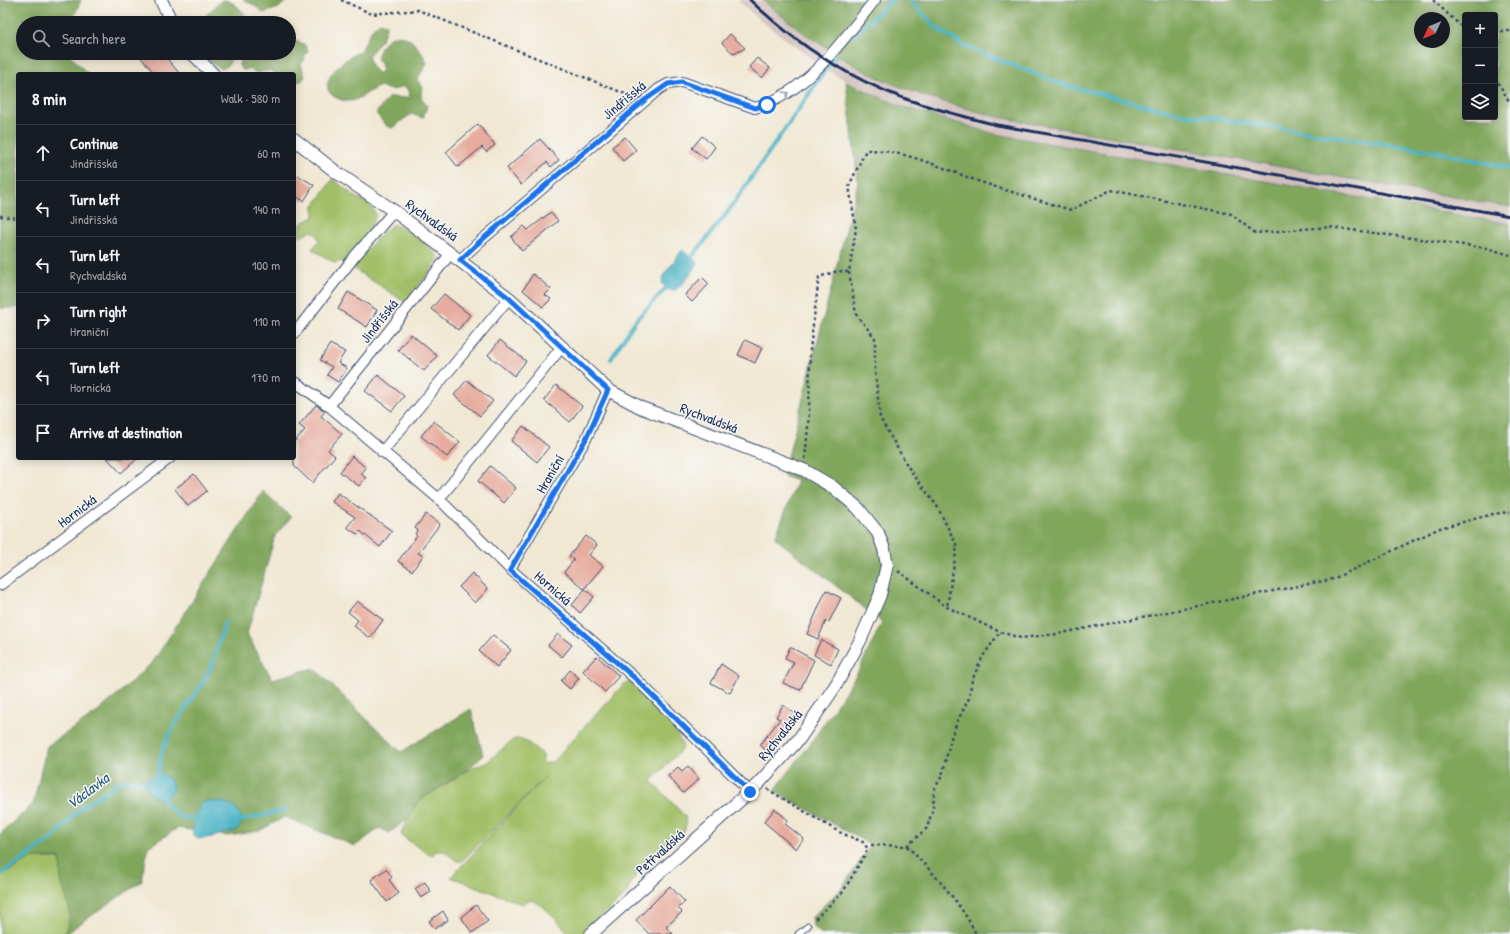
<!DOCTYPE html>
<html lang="en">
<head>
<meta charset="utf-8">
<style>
	:root { --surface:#171b24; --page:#20242c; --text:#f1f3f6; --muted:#9ea1a6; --line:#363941 }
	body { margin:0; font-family:"Patrick Hand",sans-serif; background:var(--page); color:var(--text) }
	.controls { position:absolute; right:12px; top:12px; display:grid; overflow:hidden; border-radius:4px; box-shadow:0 2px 10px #0003 }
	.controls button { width:36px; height:36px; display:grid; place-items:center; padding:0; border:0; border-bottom:1px solid var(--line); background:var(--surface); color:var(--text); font:20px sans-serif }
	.compass { position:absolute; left:1414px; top:12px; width:36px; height:36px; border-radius:50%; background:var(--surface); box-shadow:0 2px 10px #0003; rotate:226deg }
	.stop { position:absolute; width:12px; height:12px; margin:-9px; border:3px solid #1a73e8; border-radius:50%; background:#fff }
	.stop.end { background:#1a73e8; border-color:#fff; box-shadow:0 1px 4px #0008 }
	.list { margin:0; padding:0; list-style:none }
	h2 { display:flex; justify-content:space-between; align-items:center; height:52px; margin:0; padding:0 16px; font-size:17px }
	h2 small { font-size:13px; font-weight:400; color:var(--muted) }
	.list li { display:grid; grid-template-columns:26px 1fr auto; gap:12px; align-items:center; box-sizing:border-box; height:56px; padding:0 16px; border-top:1px solid var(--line) }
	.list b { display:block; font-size:15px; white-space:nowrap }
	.list p { margin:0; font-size:13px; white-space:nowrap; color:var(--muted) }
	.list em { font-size:13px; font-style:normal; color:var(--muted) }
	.icon { flex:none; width:22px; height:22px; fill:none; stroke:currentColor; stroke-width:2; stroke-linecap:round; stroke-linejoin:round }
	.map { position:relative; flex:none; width:1510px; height:934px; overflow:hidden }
	.search { position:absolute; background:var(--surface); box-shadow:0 2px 10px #0003; left:16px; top:16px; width:280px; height:44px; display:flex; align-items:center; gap:10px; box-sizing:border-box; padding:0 14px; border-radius:22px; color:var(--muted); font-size:15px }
	.panel { position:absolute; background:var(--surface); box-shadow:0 2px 10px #0003; left:16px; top:72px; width:280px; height:388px; border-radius:4px }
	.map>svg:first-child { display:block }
	.industrial { fill:#d0c0bc }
	.green { fill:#a1bf66; stroke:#5e7762 }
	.forest { fill:#80a65b; stroke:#4e6a5c; fill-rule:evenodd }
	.water { fill:#48b4c6; stroke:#327292 }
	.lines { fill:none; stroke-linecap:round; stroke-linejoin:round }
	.stream { stroke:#48b4c6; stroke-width:4 }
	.building { fill:#e7ac9f }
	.service-casing { stroke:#3b4b70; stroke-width:7 }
	.minor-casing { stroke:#3b4b70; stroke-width:12 }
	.tertiary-casing { stroke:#3b4b70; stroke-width:14 }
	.path { stroke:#3b4b70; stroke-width:2.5; stroke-dasharray:3 3; stroke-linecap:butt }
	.service { stroke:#fff; stroke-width:5 }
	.minor { stroke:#fff; stroke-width:10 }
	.tertiary { stroke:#fff; stroke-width:12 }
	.rail { stroke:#1b2f5e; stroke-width:3 }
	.oneway { stroke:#8d97ae }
	.route { stroke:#1a73e8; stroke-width:5 }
	.labels { text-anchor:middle; stroke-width:3; stroke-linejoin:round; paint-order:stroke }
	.street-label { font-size:14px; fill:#1b2f5e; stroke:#f6f6f2 }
	.water-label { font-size:15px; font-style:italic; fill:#28577d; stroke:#f6f6f2 }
</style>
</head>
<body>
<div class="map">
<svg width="1510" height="934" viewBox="0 0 1510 934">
	<rect width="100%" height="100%" fill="#f6f6f2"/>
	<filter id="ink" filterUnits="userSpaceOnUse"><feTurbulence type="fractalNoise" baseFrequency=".025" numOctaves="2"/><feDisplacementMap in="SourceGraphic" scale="8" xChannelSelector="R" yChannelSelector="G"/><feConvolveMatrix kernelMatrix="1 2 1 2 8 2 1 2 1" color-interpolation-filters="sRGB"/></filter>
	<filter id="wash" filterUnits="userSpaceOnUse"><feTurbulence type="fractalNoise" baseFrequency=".012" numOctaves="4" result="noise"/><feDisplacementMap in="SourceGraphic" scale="16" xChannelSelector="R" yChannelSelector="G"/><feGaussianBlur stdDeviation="0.9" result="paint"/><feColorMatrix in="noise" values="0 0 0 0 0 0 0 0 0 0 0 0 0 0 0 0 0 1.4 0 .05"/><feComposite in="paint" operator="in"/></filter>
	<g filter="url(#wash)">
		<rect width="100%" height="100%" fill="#f1e8d3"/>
		<path class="industrial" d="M738,0H763L820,46L845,62L906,90L949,104L998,117L1510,207V224L995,134L944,120L900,106L868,92L828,71L756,17Z"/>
		<g class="green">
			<path d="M332,180H334L357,198L370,204L376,215L370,231L344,262L339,261L335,263L312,249L319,241L316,233L311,231L302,236H294L302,223L314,217V206Z"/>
			<path d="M392,225C404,226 434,247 438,258C438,265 411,293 405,302L351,267L382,233Z"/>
			<path d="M629,681C646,690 677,729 683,747L680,751L651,781L685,816L686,825L684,832L681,838L649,861L631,882L627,893L583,934L568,932L548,911L536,902L529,900L522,904L451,877L546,776L462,861H457L444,851H437L431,856L402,836L401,832L415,805L425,797L473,767L486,763L514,739C526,738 536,749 544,756L542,761L546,764L553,761L623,685Z"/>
			<path d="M33,858H60L70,911V918L65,934H0V873L9,871Z"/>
		</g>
		<g class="forest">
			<path d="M0,0H81L71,23H23V53H68L88,74H18V308H0Z"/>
			<path d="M222,0C235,0 244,13 251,23H192L194,20H201Z"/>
			<path d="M243,0H287L279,8L263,13L254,5Z"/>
			<path d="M763,0H1419L1424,3L1451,0H1510V207L998,117C918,96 860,78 794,25C783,17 772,9 763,0ZM1465,15H1495V117H1465ZM1420,18H1444V42H1420Z"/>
			<path d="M380,22L386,24C386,37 376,47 368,56L372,67L379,74L382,69L381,62L377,59C378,52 381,47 385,42C402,24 420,47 427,63L417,80L422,85L421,97L427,106L423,118L411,114L392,128L385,125L376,113L389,97L409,98C410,92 408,89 403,86C394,91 389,91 381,86C370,89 361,100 350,101C344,101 338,99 333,96C314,81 349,55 361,51L372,29Z"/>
			<path d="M295,41L304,44L308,51L304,56L305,60L301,64L305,77L301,81L294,82V74H274L271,70L256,73L250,69L243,70L239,66L240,61L250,53L266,61L270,53H283L285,55H288L292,44Z"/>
			<path d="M201,53H234L229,64L223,69L213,64Z"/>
			<path d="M846,82L900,106L995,134L1510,224V934H822L813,927L812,917L840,890L871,845L774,791L811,743L857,674L882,622L775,538L797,481L783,476L858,183Z"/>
			<path d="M263,491L291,517L275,536L247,634L272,679L314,668L401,752L471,709L483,755L468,769L425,797L415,805L408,819L389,833L380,828L355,846L285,817L259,831L227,836L178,828L148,847L142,881L65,934C73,911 69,910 63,887C60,879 61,868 60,858H33L9,871L0,873V834L33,804L47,746L99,711L153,662Z"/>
		</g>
		<g class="water">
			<path d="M682,250L698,263L683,284L674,291L666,289L662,283L664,275Z"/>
			<path d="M157,773C167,775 170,779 174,788L170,794L162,800C150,797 148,792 145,781Z"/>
			<path d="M205,801C224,802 236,801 243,821L237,830L212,837L198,839L193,835C193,820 194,811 205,801Z"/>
		</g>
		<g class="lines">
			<g class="stream">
				<path d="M910,0L935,27L964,46L1061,84L1172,112L1439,152L1510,168"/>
				<path d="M851,37L893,0"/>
				<path d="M688,262L727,213L835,56"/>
				<path d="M611,359L635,321L668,286"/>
				<path d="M158,778C159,735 186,712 206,677C215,661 219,640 225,623"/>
				<path d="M162,795L165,803L180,817L198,818"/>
				<path d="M239,821L285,810"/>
				<path d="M0,875L52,839L81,808L121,781L149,782"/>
			</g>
		</g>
		<g id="blocks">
			<g class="building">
				<path d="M730,34L745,48L734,54L722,43Z"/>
				<path d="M137,53H162L180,74H155Z"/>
				<path d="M757,58L770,68L762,78L749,67Z"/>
				<path d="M478,124L495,145L486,152L482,147L458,167L446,152Z"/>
				<path d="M702,136L715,147L706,159L692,148Z"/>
				<path d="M625,137L636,150L623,161L612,147Z"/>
				<path d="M540,139L559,160L551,167L547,162L521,185L507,168Z"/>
				<path d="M294,173L314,185L304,201L294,195Z"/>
				<path d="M551,212L558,221L522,251L511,237L524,226L528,230Z"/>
				<path d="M533,274L551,289L545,295L551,299L543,307L523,290Z"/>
				<path d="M702,277L709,284L692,302L685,295Z"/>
				<path d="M348,292L377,310L367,327L338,309Z"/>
				<path d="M444,294L470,315L458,330L431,309Z"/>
				<path d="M411,334L437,356L424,371L398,350Z"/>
				<path d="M500,340L526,361L514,376L488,355Z"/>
				<path d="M745,340L762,348L755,363L738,355Z"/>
				<path d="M330,344L345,352L338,363L347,368L338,382L327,375L332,367L320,360Z"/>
				<path d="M378,375L404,396L392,411L365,391Z"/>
				<path d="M467,380L493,401L480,416L454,395Z"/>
				<path d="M556,385L582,406L570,422L544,400Z"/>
				<path d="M316,405L325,411L321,416L342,434L328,450L335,456L312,483L294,466V442L305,430L299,425Z"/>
				<path d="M434,421L460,442L447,457L421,436Z"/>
				<path d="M523,426L549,447L537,462L511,441Z"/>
				<path d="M352,456L366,468L361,474L366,478L359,486L340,472Z"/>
				<path d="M107,458H138L121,473Z"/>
				<path d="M490,466L516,488L504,503L478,481Z"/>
				<path d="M194,474L207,491L188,506L175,489Z"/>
				<path d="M338,493L392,531L380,547L360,531L357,534L347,527L355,517L332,502Z"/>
				<path d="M426,514L440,524L418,553L423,556L412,571L398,561L417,536L415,534L418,530L415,528Z"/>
				<path d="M586,536L597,545L589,555L603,566L584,589L564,572L574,560L569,556Z"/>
				<path d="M472,573L488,589L475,603L459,587Z"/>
				<path d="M585,589L594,597L580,613L572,605Z"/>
				<path d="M826,590L841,598L829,622L826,621L818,639L807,634Z"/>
				<path d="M357,601L383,620L370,638L354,626L358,620L348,612Z"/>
				<path d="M558,634L572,645L562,657L548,645Z"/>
				<path d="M493,635L511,650L497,667L479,651Z"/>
				<path d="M821,640L838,649L831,664L814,655Z"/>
				<path d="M790,647L814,660L800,690L783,683L794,662L785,658Z"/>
				<path d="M597,656L619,676L605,692L583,671Z"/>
				<path d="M721,664L739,676L730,693L711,683Z"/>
				<path d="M570,670L579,678L570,689L561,681Z"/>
				<path d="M783,705L797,715L769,753L760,745L780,719L776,717Z"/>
				<path d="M688,766L699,779L683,793L668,776L678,767L682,771Z"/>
				<path d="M775,809L788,820L785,824L804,839L796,849L764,822Z"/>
				<path d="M386,869L392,877L389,880L399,893L387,902L371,880Z"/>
				<path d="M425,882L431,892L421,898L415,889Z"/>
				<path d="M670,886L685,902L678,908L682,912L666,927L673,934H649L636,920Z"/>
				<path d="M476,905L488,921L472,933L461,917Z"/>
				<path d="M443,911L448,920L435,929L429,921Z"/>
			</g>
		</g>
	</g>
	<g filter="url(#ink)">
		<use href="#blocks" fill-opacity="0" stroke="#3b4b70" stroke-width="1"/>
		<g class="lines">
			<g class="service-casing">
				<path id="service" d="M798,934L808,926"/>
			</g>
			<g class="minor-casing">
				<g id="minor">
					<path d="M460,260L477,244L659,89L668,84L682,82L755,108C808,92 842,41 875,0"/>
					<path d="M294,334L355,256L394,211"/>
					<path d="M294,381L329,406L439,499L510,569L637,680L750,792"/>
					<path d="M329,406L451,253"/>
					<path d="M382,452L509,298"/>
					<path d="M439,499L561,348"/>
					<path d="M510,569L586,439L608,390"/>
					<path d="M0,585L170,458"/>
				</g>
			</g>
			<g class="tertiary-casing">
				<g id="tertiary">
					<path d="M161,0L172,23"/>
					<path d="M192,53L213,74"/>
					<path d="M294,139L336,172L394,211L509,298L608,390L642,408L804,470L833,487L858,508L878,533L884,549L887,565L880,595L860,641L836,685L799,739L758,784L591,934"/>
				</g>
			</g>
			<g class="path">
				<path d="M341,0L372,14L418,10L633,97"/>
				<path d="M1433,0L1465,30"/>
				<path d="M1495,31H1510"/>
				<path d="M1495,77L1510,103"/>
				<path d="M0,216L18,218"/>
				<path d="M849,272L856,314L875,338V370L880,418L910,470L937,506L957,546L947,607"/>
				<path d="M805,459L809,415L810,350L819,277L838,271L849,272L856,229L849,186L866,150C904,150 940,167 975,180C1007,191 1039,200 1071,210L1111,190L1231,214L1255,233L1329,227L1487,248L1510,255"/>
				<path d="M898,571L947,607L1000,632L1021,638L1057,634L1333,579L1440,528L1493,514L1510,512"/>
				<path d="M767,789L839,832L863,842L868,849L843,892L813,921"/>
				<path d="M871,845L907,846L927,828L933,808L934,790L942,776L951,738L958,720L969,698L972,680L983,656L1000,632"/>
				<path d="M907,846C933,873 959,900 976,934"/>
			</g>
			<use href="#service" class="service"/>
			<use href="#minor" class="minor"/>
			<use href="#tertiary" class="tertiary"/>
			<path class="rail" d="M750,0C794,42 846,77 903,98C934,109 965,117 997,125L1510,216"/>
		</g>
		<defs><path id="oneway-chevron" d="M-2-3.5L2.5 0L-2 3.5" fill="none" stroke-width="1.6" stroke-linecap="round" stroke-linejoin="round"/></defs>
		<use class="oneway" href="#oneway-chevron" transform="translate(786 94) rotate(-35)"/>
	</g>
	<g class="lines" filter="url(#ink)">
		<path class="route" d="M750,792L637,680L510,570L586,439L608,390L509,298L460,260L477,244L645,100L668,84L682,82L755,108L767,105"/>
	</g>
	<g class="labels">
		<g class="street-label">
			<text transform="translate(624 100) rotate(-40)" y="5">Jindřišská</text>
			<text transform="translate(432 220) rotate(36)" y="5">Rychvaldská</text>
			<text transform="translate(379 321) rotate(-52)" y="5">Jindřišská</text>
			<text transform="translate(709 418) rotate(21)" y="5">Rychvaldská</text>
			<text transform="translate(550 474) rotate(-60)" y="5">Hraniční</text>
			<text transform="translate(77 511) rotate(-37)" y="5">Hornická</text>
			<text transform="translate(553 588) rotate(41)" y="5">Hornická</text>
			<text transform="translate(780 735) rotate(-51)" y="5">Rychvaldská</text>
			<text transform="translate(660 852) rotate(-42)" y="5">Petřvaldská</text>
		</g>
		<g class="water-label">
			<text transform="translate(88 791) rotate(-37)" y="5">Václavka</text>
		</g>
	</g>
</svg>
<div class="controls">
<button>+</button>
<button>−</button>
<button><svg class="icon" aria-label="layers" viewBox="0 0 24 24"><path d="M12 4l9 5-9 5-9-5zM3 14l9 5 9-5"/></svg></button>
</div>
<svg class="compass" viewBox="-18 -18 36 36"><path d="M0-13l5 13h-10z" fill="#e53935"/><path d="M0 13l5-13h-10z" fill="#9ea1a6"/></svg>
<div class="stop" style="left:767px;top:105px"></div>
<div class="stop end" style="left:750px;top:792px"></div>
<div class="search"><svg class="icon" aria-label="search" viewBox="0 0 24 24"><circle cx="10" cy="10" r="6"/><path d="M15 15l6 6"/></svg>Search here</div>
<section class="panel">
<h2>8 min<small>Walk · 580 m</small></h2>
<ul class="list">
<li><svg class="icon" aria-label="ahead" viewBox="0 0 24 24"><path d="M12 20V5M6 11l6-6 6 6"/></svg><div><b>Continue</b><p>Jindřišská</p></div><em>60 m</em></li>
<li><svg class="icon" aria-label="left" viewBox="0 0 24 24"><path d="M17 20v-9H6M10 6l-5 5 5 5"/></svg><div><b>Turn left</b><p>Jindřišská</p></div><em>140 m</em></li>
<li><svg class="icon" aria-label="left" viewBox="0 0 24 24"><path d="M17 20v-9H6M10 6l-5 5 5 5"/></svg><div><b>Turn left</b><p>Rychvaldská</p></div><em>100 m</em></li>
<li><svg class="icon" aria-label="right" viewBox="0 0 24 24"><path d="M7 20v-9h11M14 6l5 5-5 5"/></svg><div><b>Turn right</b><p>Hraniční</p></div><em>110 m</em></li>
<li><svg class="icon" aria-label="left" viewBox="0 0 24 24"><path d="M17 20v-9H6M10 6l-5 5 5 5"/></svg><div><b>Turn left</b><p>Hornická</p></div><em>170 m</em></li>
<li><svg class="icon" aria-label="arrive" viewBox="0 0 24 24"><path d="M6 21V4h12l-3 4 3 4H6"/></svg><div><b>Arrive at destination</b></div></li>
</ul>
</section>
</div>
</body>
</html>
